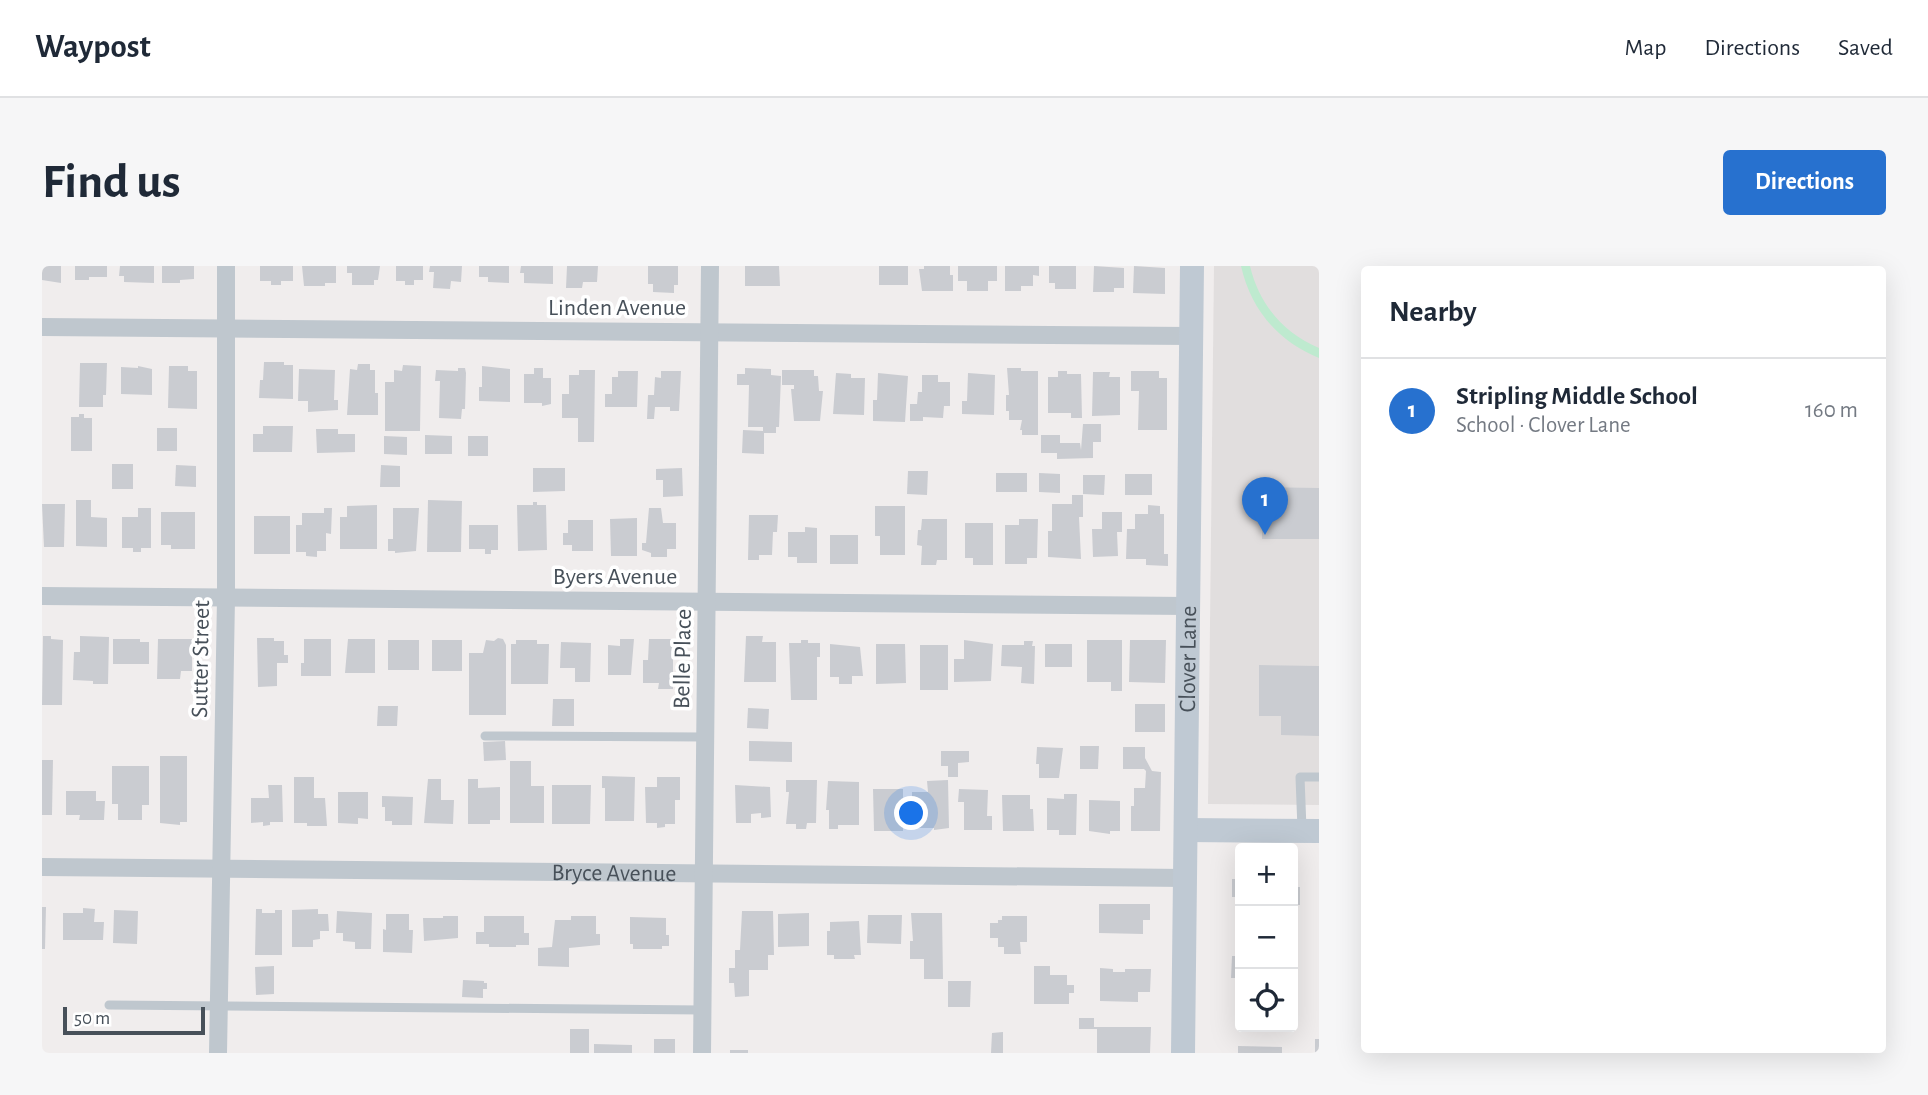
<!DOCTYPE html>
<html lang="en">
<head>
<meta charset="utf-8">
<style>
	:root { --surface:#fff; --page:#f6f6f7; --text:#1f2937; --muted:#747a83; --line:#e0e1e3; --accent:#2771cf }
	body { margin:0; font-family:"Alegreya Sans",sans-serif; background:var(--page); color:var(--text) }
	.controls { position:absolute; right:21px; bottom:21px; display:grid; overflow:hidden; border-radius:7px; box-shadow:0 7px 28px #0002 }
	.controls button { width:63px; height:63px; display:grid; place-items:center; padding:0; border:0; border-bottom:2px solid var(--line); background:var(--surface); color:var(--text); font:35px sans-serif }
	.scale { position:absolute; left:21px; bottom:18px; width:142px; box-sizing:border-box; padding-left:7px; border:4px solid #475059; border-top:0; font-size:19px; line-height:24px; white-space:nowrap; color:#475059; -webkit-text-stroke:5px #fff; paint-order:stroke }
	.you { position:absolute; left:870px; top:548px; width:24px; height:24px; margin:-18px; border:5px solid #fff; border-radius:50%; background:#1a73e8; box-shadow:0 0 0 10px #1a73e833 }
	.badge { display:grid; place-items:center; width:46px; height:46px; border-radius:50%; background:var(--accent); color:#fff; font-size:23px; font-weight:700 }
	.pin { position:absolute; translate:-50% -58px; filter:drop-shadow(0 2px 4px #0008) }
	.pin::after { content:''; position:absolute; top:37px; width:24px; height:21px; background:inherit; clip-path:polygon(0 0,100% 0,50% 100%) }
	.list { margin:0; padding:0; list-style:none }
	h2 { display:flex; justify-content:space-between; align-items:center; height:91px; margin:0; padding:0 28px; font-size:30px }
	h2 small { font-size:23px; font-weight:400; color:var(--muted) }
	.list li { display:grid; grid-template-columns:46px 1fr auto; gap:21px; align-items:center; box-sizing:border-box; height:105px; padding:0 28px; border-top:2px solid var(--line) }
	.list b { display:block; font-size:26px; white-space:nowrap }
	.list p { margin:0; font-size:23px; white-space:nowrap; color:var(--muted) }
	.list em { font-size:23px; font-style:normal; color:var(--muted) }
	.icon { flex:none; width:38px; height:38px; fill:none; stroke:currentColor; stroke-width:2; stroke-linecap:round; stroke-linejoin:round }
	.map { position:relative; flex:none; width:1277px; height:787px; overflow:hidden; border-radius:7px }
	header { display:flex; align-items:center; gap:42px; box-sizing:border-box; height:98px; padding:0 35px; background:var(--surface); border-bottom:2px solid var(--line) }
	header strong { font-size:33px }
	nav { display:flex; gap:38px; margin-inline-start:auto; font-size:24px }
	.intro { display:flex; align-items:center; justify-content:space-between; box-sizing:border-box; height:168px; padding:0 42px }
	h1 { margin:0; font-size:49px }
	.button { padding:18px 32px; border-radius:7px; background:var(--accent); color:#fff; font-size:24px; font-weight:700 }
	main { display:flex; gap:42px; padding:0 42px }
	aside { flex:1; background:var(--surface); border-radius:7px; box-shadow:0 7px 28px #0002 }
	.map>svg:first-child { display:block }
	.education { fill:#e1dede }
	.green { fill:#beeacf }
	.building { fill:#caccd1 }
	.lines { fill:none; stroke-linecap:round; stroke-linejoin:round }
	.lane { stroke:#bfc7ce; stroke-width:9 }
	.street { stroke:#bfc7ce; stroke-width:18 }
	.secondary { stroke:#bfc9d3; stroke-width:24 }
	.labels { text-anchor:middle; stroke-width:7; stroke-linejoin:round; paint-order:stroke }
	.street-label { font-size:24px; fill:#475059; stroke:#fff }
</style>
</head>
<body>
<header>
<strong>Waypost</strong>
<nav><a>Map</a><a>Directions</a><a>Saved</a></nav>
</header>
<div class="intro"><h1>Find us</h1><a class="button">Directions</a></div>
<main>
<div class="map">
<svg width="1277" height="787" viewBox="0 0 1277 787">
	<rect width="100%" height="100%" fill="#f0eded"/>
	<path class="education" d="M1172,0H1277V539L1166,538Z"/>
	<path class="green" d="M1199,0H1208C1217,38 1241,67 1277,82V92C1236,75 1209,44 1199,0Z"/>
	<g class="building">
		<path d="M0,0H19V17L0,14Z"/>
		<path d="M33,0H65V11H47V14H33Z"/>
		<path d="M78,0H112V17L82,16V10H77Z"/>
		<path d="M120,0H152V13L138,14V17H120Z"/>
		<path d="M218,0H251V15H239V19H229V15H218Z"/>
		<path d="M260,0H294V17H283V20H262Z"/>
		<path d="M305,0H338L336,14H332V19H310V7H305Z"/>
		<path d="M354,0H381V14H372V19H363V15H354Z"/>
		<path d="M388,0H420L419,16L409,15L408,23L391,22L392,6H387Z"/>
		<path d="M437,0H467V17L446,16V11H437Z"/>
		<path d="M479,0H511V18L482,17V7H478Z"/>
		<path d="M525,0H556L555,16H541L540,22H524Z"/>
		<path d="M606,0H636V19H632V27L611,26V18H606Z"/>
		<path d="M703,0H737L738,20H703Z"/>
		<rect x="837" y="0" width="29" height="19"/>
		<path d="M882,0H908V9H911V25H880L877,3H882Z"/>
		<path d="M916,0H955V15H946V25H925V15H916Z"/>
		<path d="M963,0H997V10L991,9V20H979V25H963Z"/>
		<path d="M1007,0H1034V23H1013V17H1007Z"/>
		<path d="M1052,0L1082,2V22H1072V26H1051Z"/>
		<path d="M1092,0L1123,2V28L1091,27Z"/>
		<path d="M222,96H242V99H251V133L217,132L218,114H221Z"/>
		<path d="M38,97H65L64,129H61V141H37Z"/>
		<path d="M316,98H328V104H333V127H336V149H305L308,103L315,104Z"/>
		<path d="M361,99L379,100L378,165H343V116H352V104L360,105Z"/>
		<path d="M96,100L110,103V129L79,128V101L96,102Z"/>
		<path d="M127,100H146V105H155V143L126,142Z"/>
		<path d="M440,100L468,103V136L437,135V121H440Z"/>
		<path d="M416,102H423L424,107L423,143H420L419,153L397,152L398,115H393L394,104L416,105Z"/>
		<path d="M492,102H501V112H509V138L500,140V137H482V108H492Z"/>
		<path d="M703,102L729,103V109L739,110L737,161H734V167H722V188L700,187L701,164L721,165V161H706L707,119H695V108H703Z"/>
		<path d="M965,102H979V105H996V169H980V164H978L980,154H967V145H964V129H967Z"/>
		<path d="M257,103L293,104L292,134H296V144L266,146V135H256Z"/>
		<path d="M537,104H553L552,176H536V152H520V128H527V109H537Z"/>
		<path d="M740,104H772V110H776L777,125H781L778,155H752L749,123H752V119H740Z"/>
		<path d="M576,105H596L595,141H563V128H570V111H576Z"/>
		<path d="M619,105H639L637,145H628V141H613L612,153H605L606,129H612L613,111L619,112Z"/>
		<path d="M1016,105H1025V108H1039L1040,152H1029V147H1006V111H1016Z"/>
		<path d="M1089,105H1117V112H1125V164H1096L1097,125H1089Z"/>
		<path d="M1051,106H1068L1067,111H1078V149L1050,150Z"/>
		<path d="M794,107L809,108V112H823L822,149L791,148Z"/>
		<path d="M836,107L866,110L863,156L831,155V134H835Z"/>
		<path d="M926,107L953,109L952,149L920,148V135H925Z"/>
		<path d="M880,109H896V116H908V140H902L901,152L881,151V155H868V138H875L876,126H880Z"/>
		<path d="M37,148H42V152H50V185H29V151H37Z"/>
		<path d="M1041,158H1059V176H1051V192L1015,193V187H999V169H1018V177H1038L1039,184Z"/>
		<path d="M221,160H251L250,186H211V168H221Z"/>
		<rect x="115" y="162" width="20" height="23"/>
		<path d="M274,163H296V168H313V186L275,187Z"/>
		<path d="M383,169L410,170V188H383Z"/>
		<path d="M342,170L365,171V189L342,188Z"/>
		<rect x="426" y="170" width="20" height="20"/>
		<rect x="70" y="198" width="21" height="25"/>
		<path d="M134,199L154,200V221L133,220Z"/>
		<path d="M339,199L358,200V221H338Z"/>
		<path d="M491,202H523V225L491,226Z"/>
		<path d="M640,202L641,230L621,231V214H614V203Z"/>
		<path d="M866,205H886L885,229L865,228Z"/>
		<rect x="954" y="207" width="31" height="19"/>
		<path d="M997,207L1018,208V227L997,226Z"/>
		<rect x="1083" y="208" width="27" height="21"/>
		<path d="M1041,209H1063L1062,229L1041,228Z"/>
		<path d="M1220,221L1277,222V273H1220Z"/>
		<path d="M1030,229H1041V251H1037L1039,293L1006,291V265H1010V238H1030Z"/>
		<path d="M34,234H49V251L65,252V281L34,280Z"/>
		<path d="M386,234L420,235L419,286H385Z"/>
		<path d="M491,236H495V239H504L505,284L476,285L475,239H491Z"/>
		<path d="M0,238H23L22,281H2Z"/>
		<path d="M335,239V283H298V251H305V240Z"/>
		<path d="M1106,239L1118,240V248H1122V288H1126V300L1104,299V293H1084L1085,263H1093V248H1106Z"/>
		<path d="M833,240H863V289H838V270H833Z"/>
		<path d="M96,242H109V282H99V286H91V282H80V251H96Z"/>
		<path d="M282,242H290L289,268L284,267V285H275V291L264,290V286H254V259H260V247H282Z"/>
		<path d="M351,242H377L374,285L353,287V285H346V273H351Z"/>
		<path d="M607,242H619L621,257H634V283H625V291H609V287L600,284V277H604Z"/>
		<path d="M119,246H153V283H129V279H119Z"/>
		<path d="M1060,246H1080V266H1075L1076,290L1051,291L1050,263H1060Z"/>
		<path d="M707,249H736L735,266H731L730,289H717V294H706Z"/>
		<rect x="212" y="250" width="36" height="38"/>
		<path d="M595,252V290H569L568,253Z"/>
		<path d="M880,253H905V294H895L894,299H879L880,280L875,279L876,264H879Z"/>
		<path d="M977,253H996L995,292H985V298H963V259H977Z"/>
		<path d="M526,254H551V285H530V279H521V267H526Z"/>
		<path d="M923,257H951V299H931V292H923Z"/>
		<path d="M427,259H456V284H449V288H443V283H427Z"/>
		<path d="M763,261L775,262V297H755V291H746V266H763Z"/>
		<rect x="788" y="269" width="28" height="29"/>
		<path d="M1,370H9V373L21,374L20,439H0Z"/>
		<path d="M38,370L67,371L66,418H51V415L31,414L32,386H38Z"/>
		<path d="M704,370H721L720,376H734V416H702Z"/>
		<path d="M215,372H232V375H242V389H246V397H235V420L216,421Z"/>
		<path d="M456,372L461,373L464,379V449H427V387H441L444,374L452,375Z"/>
		<path d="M71,373H98V376H107V398H71Z"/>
		<path d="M116,373H150V405H139L138,413H115Z"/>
		<path d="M262,373H289V410H259V397H262Z"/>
		<path d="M306,373H333V407H303Z"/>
		<path d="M578,373H592L589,409H566V379L578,380Z"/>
		<path d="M607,373H637L636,391H631V423H616L617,417H601V394H606Z"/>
		<rect x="346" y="374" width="31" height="30"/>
		<rect x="390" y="374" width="30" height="31"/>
		<path d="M474,374H495V378H507L506,418H469V378H474Z"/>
		<path d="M759,374H766V377H778V391H775V434H749L747,377H759Z"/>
		<path d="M922,374L951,378L949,415L912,416V393H922Z"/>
		<path d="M1045,374H1080V425H1069V416H1045Z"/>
		<path d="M1088,374H1124L1123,417L1087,416Z"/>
		<path d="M982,375H991L990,380H993L992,418L979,417L980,401L959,400L960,379H982Z"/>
		<path d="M519,376L549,377L548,416H533V402H518Z"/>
		<path d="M788,378L818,381L821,410H810V418H797V411H788Z"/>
		<path d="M834,378H863L864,417L834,418Z"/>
		<rect x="1003" y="378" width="27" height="23"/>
		<rect x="878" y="379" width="28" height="45"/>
		<path d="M1217,399L1277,400V470L1239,469V450H1217Z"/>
		<path d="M511,433H532V460H510Z"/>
		<rect x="1093" y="438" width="30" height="28"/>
		<path d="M336,440H356L355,460H335Z"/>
		<path d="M706,442L727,443L726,463L705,462Z"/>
		<path d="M463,475L464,494L442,495L441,476Z"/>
		<path d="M707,475L750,476V496L707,495Z"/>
		<path d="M1038,480H1057L1056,503H1038Z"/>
		<path d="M995,481L1021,482L1017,512H997V498H994Z"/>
		<path d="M1081,481H1103V492L1110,505L1119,506L1118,565H1089V540H1092V522H1103L1104,505L1102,503H1081Z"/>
		<path d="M899,485H927V496L916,497V511H906V500H899Z"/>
		<path d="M118,490H145V556H138V559L118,557Z"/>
		<path d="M0,494H11L10,549H0Z"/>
		<path d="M468,495H489V520H502V557H468Z"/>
		<path d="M70,500H107V539H100V554H76V538H70Z"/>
		<path d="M560,510L593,511L592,555H563V522H560Z"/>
		<path d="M252,511H272V532H283L285,560H265V557H252Z"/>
		<path d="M615,511H638V534H633V558H623V561L615,562V557H604L603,521H615Z"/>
		<path d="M386,513H399V534H412L411,558L382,557Z"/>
		<path d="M426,513H436V522L458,521V554H448V558H426Z"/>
		<path d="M744,514H775L774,557H765L764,563H754V558H744L747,526H744Z"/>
		<path d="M906,514L907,562L892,564V562H866V550H870V526H886L885,515Z"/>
		<path d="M786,515L817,516V559H796V563H787V544H784Z"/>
		<path d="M226,519H240L241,556H228V559L221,560V556L209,557V532H227Z"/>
		<path d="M510,519H549L548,558H510Z"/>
		<path d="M693,519L728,521L729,551L719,552V547L709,548V557H694Z"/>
		<path d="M831,523H861V565H832Z"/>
		<path d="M917,523L946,524L945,550H950V564H922V536H916Z"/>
		<path d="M24,525H54V535H63L62,554H37L38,549H24Z"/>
		<path d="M296,526H326V553L316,552V558L296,557Z"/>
		<path d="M1022,528H1035L1034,569H1017V564H1005V532L1022,533Z"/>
		<path d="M960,529H988V543H991L992,565H961Z"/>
		<path d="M340,530L371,531L370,559H350V555H343V541H340Z"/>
		<path d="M1047,534L1078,535V565H1068V568L1047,565Z"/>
		<rect x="1190" y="613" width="8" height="18"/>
		<rect x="1251" y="621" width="7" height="18"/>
		<path d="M1057,638H1108V654H1101V668L1057,667Z"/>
		<path d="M0,641H4L3,683H0Z"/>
		<path d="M41,642L53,643L52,656H62L61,674H21V647H41Z"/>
		<path d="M214,643H220V647H233V644H240V689H213Z"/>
		<path d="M276,643V648H286L287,665H278V673L271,674V681H250V644Z"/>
		<path d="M72,644L96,645L95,678L71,677Z"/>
		<path d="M295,645L330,647L329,683H313V676L301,675V667H294Z"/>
		<path d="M700,645H731L732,689H726V704H707V730L693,731L692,717H687V702H693V684H698Z"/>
		<path d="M767,647V680L736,681V648Z"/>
		<path d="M869,647H900L901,713H882V693H868V675H871Z"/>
		<path d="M344,648H367V664H371L370,687L341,686V663L344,664Z"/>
		<path d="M826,649H860L859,678L825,677Z"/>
		<path d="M401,650H416V672L382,675L381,652H401Z"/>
		<path d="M442,650H482V667H487V679H474V681H447V678H434V666H442Z"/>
		<path d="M529,650H554V668H558V679L527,682V701L496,700V682L510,681L513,654H529Z"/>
		<path d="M960,650H985V676H978L979,688H962V681H956V672H948V657H956V654H960Z"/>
		<path d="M588,651L624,652V669H627V680H620V683H591V678H588Z"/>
		<rect x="1196" y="652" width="2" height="25"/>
		<path d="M817,655L819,689H812L813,693H792V689H785V665H788V656Z"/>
		<path d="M1190,690H1198V712H1189Z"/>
		<path d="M232,700V728L214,729L213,701Z"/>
		<path d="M992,700H1008V709H1025V719H1032V727H1027V738H992Z"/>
		<path d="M1058,702L1071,703V706H1083V703H1109L1108,726H1096V736L1058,735Z"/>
		<path d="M421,714L442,715V717H445V723H441V732L420,731Z"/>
		<path d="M906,715H929L928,741H906Z"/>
		<path d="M1195,743H1198V761H1231V764H1195Z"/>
		<path d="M1037,752H1052V761H1109L1108,787H1055V763H1037Z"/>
		<rect x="528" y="763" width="19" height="24"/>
		<path d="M961,766V787H949L950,767Z"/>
		<rect x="612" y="773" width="21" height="14"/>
		<rect x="1273" y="773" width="4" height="14"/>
		<path d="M552,778L590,779V787H552Z"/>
		<path d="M1196,780L1240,781V787H1196Z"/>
		<rect x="688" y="784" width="18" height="3"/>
	</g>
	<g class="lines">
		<g class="lane">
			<path d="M443,470L663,471"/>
			<path d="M1260,563L1258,511H1277"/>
			<path d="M67,739L661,744"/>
		</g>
		<g class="street">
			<path d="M0,61L1149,70"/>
			<path d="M0,330L1146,340"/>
			<path id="s1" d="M0,601L1143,612"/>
			<path d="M176,787L184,332V0"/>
			<path d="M660,787L668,0"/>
		</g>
		<g class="secondary">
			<path d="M1144,564L1277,565"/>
			<path id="s2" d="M1141,787L1150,0"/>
		</g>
	</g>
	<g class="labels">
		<g class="street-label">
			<text x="575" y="49">Linden Avenue</text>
			<text x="573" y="318">Byers Avenue</text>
			<text transform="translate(158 393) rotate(-89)" y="8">Sutter Street</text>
			<text transform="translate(640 393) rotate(-89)" y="8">Belle Place</text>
			<text dy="8" stroke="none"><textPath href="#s2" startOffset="394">Clover Lane</textPath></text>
			<text dy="8" stroke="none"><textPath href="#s1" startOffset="572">Bryce Avenue</textPath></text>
		</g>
	</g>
</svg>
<div class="controls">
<button>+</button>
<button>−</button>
<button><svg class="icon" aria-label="locate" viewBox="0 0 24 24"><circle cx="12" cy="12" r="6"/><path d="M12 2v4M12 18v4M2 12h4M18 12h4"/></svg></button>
</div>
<div class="scale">50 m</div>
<div class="you"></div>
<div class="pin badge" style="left:1223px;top:269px">1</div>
</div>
<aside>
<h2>Nearby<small></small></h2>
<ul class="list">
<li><span class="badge">1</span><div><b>Stripling Middle School</b><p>School · Clover Lane</p></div><em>160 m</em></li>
</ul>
</aside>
</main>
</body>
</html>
